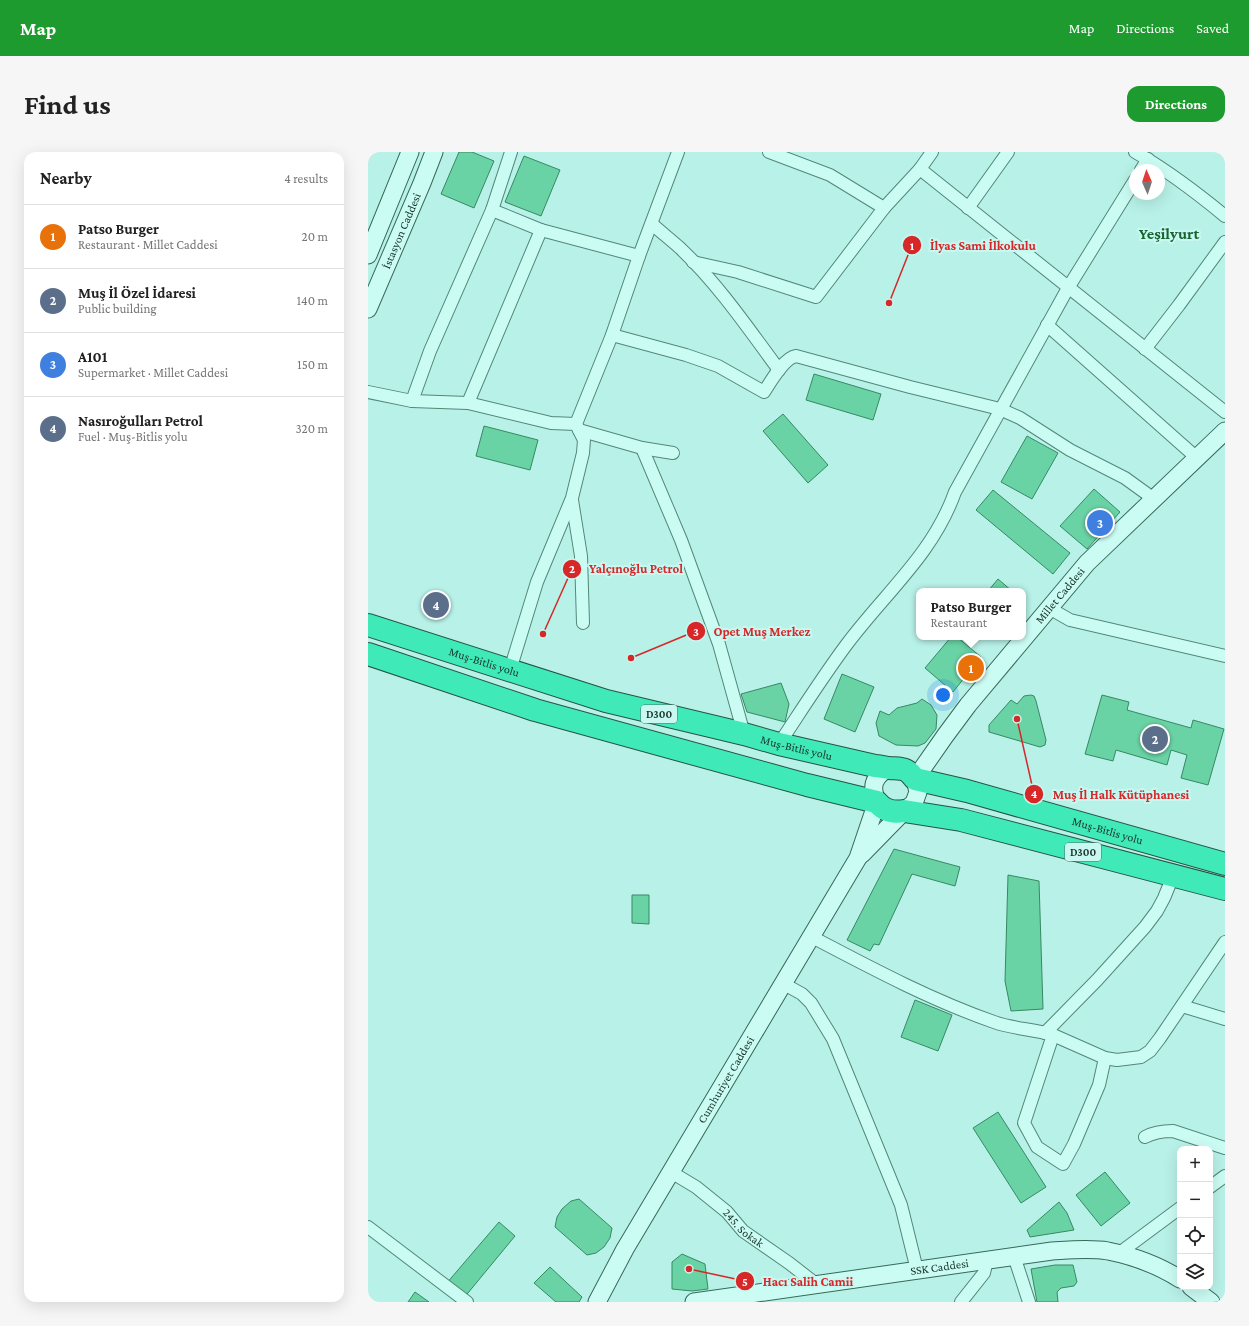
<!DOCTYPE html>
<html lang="en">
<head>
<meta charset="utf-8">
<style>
	:root { --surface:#fff; --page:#f6f6f6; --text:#222; --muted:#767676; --line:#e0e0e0; --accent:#1e9b2f }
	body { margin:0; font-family:"Crimson Pro",serif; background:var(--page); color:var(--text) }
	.controls { position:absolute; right:12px; bottom:12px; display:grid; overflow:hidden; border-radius:8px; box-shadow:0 4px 16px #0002 }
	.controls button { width:36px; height:36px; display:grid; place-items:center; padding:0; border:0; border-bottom:1px solid var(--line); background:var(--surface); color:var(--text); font:20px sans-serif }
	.compass { position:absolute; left:761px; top:12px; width:36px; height:36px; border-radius:50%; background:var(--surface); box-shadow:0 4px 16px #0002; rotate:357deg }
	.you { position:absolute; left:575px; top:543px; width:14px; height:14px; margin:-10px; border:3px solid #fff; border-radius:50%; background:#1a73e8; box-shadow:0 0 0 6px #1a73e833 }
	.badge { display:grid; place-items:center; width:26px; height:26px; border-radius:50%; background:var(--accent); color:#fff; font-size:13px; font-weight:700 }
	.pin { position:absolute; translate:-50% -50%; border:2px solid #fff; box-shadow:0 1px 4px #0006 }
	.popup { position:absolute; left:548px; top:436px; width:110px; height:52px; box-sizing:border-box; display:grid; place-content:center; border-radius:8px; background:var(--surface); filter:drop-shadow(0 1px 3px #0005); font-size:13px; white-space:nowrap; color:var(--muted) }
	.popup b { font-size:15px; color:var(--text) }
	.popup::after { content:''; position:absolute; left:50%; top:100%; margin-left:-8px; border:8px solid transparent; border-top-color:var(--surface) }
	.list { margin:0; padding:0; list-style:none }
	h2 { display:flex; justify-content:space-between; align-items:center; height:52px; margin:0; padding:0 16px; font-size:17px }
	h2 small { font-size:13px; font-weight:400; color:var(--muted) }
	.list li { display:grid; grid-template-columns:26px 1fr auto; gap:12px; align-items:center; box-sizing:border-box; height:64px; padding:0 16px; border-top:1px solid var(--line) }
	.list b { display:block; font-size:15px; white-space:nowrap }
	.list p { margin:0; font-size:13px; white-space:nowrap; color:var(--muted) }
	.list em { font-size:13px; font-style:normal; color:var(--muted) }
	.icon { flex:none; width:22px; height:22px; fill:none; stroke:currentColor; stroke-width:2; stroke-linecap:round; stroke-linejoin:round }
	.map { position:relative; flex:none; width:857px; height:1150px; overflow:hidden; border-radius:12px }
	header { display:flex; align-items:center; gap:24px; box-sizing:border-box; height:56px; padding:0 20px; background:var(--accent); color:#fff }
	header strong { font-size:19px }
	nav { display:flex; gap:22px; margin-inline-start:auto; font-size:14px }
	.intro { display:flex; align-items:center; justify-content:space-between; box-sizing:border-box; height:96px; padding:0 24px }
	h1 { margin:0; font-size:28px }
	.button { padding:10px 18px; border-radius:12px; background:var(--accent); color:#fff; font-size:14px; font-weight:700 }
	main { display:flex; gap:24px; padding:0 24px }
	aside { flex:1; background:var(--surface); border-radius:12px; box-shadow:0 4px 16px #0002 }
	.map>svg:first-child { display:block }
	.building { fill:#6ad3a5; stroke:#368963 }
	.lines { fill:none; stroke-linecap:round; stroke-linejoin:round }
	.street-casing { stroke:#528877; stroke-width:14 }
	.secondary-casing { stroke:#366957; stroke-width:19 }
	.highway-casing { stroke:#275443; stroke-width:24 }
	.street { stroke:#cbfcf4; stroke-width:12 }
	.secondary { stroke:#cbfcf4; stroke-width:17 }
	.highway { stroke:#3feab8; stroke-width:22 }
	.labels { text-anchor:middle; stroke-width:4; stroke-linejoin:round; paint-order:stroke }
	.shield { fill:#c8f8f1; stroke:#4e7066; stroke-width:1 }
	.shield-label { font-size:11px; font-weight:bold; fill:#19352b }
	.street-label { font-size:12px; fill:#19352b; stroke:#c8f8f1 }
	.district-label { font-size:16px; font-weight:bold; fill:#156531; stroke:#c8f8f1 }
	.leader { fill:none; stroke:#d62828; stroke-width:1.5 }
	.callout-dot { fill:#d62828; stroke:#c8f8f1; stroke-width:1.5 }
	.mark-label { font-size:12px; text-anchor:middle; font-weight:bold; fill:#fff }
	.callout-label { font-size:13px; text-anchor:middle; font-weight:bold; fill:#d62828; stroke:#c8f8f1; stroke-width:4; stroke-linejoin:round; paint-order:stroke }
</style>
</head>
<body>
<header>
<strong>Map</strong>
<nav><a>Map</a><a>Directions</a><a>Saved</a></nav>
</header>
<div class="intro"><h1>Find us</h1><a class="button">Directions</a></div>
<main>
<aside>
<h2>Nearby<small>4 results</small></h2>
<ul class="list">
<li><span class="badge" style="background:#e8710a">1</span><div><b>Patso Burger</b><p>Restaurant · Millet Caddesi</p></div><em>20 m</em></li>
<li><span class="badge" style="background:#5c6f8a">2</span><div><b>Muş İl Özel İdaresi</b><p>Public building</p></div><em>140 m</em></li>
<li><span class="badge" style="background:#3f7fe0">3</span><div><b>A101</b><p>Supermarket · Millet Caddesi</p></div><em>150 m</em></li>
<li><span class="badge" style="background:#5c6f8a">4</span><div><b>Nasıroğulları Petrol</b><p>Fuel · Muş-Bitlis yolu</p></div><em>320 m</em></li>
</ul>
</aside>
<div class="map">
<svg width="857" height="1150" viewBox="0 0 857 1150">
	<rect width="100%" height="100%" fill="#b8f1e8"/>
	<g class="building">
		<path d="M91,0H104L126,9L106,56L73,42Z"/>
		<path d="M156,4L192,18L173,64L137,50Z"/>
		<path d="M446,222L513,242L505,268L438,248Z"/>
		<path d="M415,262L460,313L440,331L395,279Z"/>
		<path d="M116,274L170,288L162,318L108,304Z"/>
		<path d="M659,284L690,301L664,347L633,330Z"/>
		<path d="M726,337L752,360L719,397L692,374Z"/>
		<path d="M625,338L702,401L685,422L608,358Z"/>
		<path d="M630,427L644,439H620Z"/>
		<path d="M583,485H589L613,505L585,540L557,516Z"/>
		<path d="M474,522L506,535L487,580L456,567Z"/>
		<path d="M413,531L421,552L417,570L379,560L373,542Z"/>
		<path d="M663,543L666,544L668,549L678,588L677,593L672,595L621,580V573L643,548L649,552L656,544Z"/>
		<path d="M734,543L761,550L759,558L823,576L825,568L856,577L840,633L813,626L819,603L803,598L799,613L748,598L745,609L717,602Z"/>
		<path d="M554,547L563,553L569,563L568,577L557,591L550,594L528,593L511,584L508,571L512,559L521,563L529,556L549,551Z"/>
		<path d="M526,697L592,715L587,734L544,722L511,793L506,792L502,799L479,788Z"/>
		<path d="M640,723L671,729L675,857L643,859L637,829Z"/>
		<path d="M264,743H281V772L264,771Z"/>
		<path d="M547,848L584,863L570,899L533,885Z"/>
		<path d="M630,960L678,1035L653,1051L605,976Z"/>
		<path d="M737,1020L762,1051L733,1074L708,1043Z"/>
		<path d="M211,1047L244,1076L242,1086L236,1095L228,1101L219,1103L187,1075L189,1065L194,1057L203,1049Z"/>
		<path d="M691,1050L699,1061L706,1078L662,1085L659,1078Z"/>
		<path d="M131,1070L147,1084L95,1147L78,1132Z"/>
		<path d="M314,1102L337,1112L340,1137L324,1139L304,1137V1110Z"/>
		<path d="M687,1113H705L709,1130L706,1134L693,1136L689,1140L690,1150H669L663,1117Z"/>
		<path d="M182,1115L214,1145L211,1150H188L166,1131Z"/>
		<path d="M47,1140L61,1150H40Z"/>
	</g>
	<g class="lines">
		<g class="street-casing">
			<g id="street">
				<path d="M401,0L462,23L516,56"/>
				<path d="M767,0C799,18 829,41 857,64"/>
				<path d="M552,17L857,260"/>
				<path d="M773,18L780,7"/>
				<path d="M600,56L640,0"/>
				<path d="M124,58L173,78L271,104"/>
				<path d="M284,72C293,80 303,88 312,96C350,132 380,176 411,218"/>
				<path d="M325,110L370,120L448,145L516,56L552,17L564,0"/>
				<path d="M679,173L829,306"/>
				<path d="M244,183L318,203L350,214L396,240C403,229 416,206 428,204L542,235L632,257L652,266L702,298L757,326L786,347"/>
				<path d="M777,197L811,153L857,90"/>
				<path d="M0,240L44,249L100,251L183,271L208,272"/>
				<path d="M44,249L62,199L124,58L143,0"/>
				<path d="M100,251L173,78"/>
				<path d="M211,278L274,296L305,301"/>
				<path d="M274,296L313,388L351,492L376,582"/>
				<path d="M204,348L213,404L215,471"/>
				<path d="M681,456L702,468L857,504"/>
				<path d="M142,518L169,430L204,346L215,301L216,288L208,272L244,183L271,104L310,0"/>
				<path d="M411,592C433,559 455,524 479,492C517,441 565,402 587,340L700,136L767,28"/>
				<path d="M444,785C503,816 563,848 626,870C645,877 666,877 685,883L737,906L749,908L773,905L782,899L792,886L857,790"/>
				<path d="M416,832L434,842L443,851L465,887L533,1053L549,1118"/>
				<path d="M814,854L857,867"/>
				<path d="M677,881L729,828L777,775L789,759L796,746L805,724"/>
				<path d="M685,883L656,971L669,995L695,1012L706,992L731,933L737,906"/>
				<path d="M777,985C786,980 795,979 805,979L857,996"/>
				<path id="s1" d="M303,1020L328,1035L359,1060L375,1079L421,1111L448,1132"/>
				<path d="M842,1035L857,1024"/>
				<path d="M0,1075L99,1150"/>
				<path d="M750,1102L812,1056"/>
				<path d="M646,1104L661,1150"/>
				<path d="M593,1150L616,1121L619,1108"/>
			</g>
		</g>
		<g class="secondary-casing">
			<g id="secondary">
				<path d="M0,103L42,0"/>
				<path id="s2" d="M0,157L54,31L66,0"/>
				<path id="s3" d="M494,702L536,659L546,651L550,640L547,627L577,584L600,553L719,411L857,279"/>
				<path d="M823,1135L843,1150"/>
				<path id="s4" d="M229,1150L257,1097L490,706L509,650C502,634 506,624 521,616"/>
				<path id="s5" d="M326,1150L684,1099C702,1098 722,1096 740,1099C765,1104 790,1113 812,1127"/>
			</g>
		</g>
		<g class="highway-casing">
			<g id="highway">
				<path id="s6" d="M0,473L238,549L376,582L411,592L507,614C512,614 517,616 521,616C534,617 538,615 547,627L599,639L857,712"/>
				<path d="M0,502L167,558L439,633L509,650C516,659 525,661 536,659L593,668L857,737"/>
			</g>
		</g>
		<use href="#street" class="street"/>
		<use href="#secondary" class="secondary"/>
		<use href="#highway" class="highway"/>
	</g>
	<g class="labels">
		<g class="shield">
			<rect x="273" y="553" width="36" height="18" rx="3"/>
			<rect x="697" y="691" width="36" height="18" rx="3"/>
		</g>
		<g class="shield-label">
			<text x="291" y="566">D300</text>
			<text x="715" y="704">D300</text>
		</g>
		<g class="street-label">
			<text dy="4" stroke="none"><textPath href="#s2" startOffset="85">İstasyon Caddesi</textPath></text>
			<text dy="4" stroke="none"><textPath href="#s3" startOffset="332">Millet Caddesi</textPath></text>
			<text dy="4" stroke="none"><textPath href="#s6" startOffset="122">Muş-Bitlis yolu</textPath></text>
			<text dy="4" stroke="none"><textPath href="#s6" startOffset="446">Muş-Bitlis yolu</textPath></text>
			<text dy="4" stroke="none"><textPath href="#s6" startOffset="770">Muş-Bitlis yolu</textPath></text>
			<text dy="4" stroke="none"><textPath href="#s4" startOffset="257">Cumhuriyet Caddesi</textPath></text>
			<text dy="4" stroke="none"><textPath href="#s1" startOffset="92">245. Sokak</textPath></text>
			<text dy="4" stroke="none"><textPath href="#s5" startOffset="248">SSK Caddesi</textPath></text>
		</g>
		<g class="district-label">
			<text x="801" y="87">Yeşilyurt</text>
		</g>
	</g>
	<path class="leader" d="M521 151L544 93M175 482L204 417M263 506L328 479M649 567L666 642M321 1117L377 1129"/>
	<g class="callout-dot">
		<circle cx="521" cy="151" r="4"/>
		<circle cx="175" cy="482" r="4"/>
		<circle cx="263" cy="506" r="4"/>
		<circle cx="649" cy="567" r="4"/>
		<circle cx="321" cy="1117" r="4"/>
		<circle cx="544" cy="93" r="10"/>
		<circle cx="204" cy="417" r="10"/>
		<circle cx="328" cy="479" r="10"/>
		<circle cx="666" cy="642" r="10"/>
		<circle cx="377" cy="1129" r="10"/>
	</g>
	<g class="mark-label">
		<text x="544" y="98">1</text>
		<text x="204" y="421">2</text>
		<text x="328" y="484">3</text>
		<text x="666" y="646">4</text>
		<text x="377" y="1134">5</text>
	</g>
	<g class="callout-label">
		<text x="615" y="98">İlyas Sami İlkokulu</text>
		<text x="268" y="421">Yalçınoğlu Petrol</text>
		<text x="394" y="484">Opet Muş Merkez</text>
		<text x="753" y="647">Muş İl Halk Kütüphanesi</text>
		<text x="440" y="1134">Hacı Salih Camii</text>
	</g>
</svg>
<div class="controls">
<button>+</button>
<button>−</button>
<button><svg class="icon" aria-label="locate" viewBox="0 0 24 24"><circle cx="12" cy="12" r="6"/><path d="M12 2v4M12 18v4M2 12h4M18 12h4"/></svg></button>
<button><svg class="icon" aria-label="layers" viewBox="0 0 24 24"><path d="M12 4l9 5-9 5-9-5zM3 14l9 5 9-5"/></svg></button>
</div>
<svg class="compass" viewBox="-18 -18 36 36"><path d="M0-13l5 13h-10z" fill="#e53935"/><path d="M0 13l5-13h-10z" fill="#767676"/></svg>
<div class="you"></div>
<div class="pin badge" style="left:603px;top:516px;background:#e8710a">1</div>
<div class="popup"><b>Patso Burger</b>Restaurant</div>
<div class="pin badge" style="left:787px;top:587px;background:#5c6f8a">2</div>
<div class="pin badge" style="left:732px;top:371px;background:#3f7fe0">3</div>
<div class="pin badge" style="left:68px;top:453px;background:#5c6f8a">4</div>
</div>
</main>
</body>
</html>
